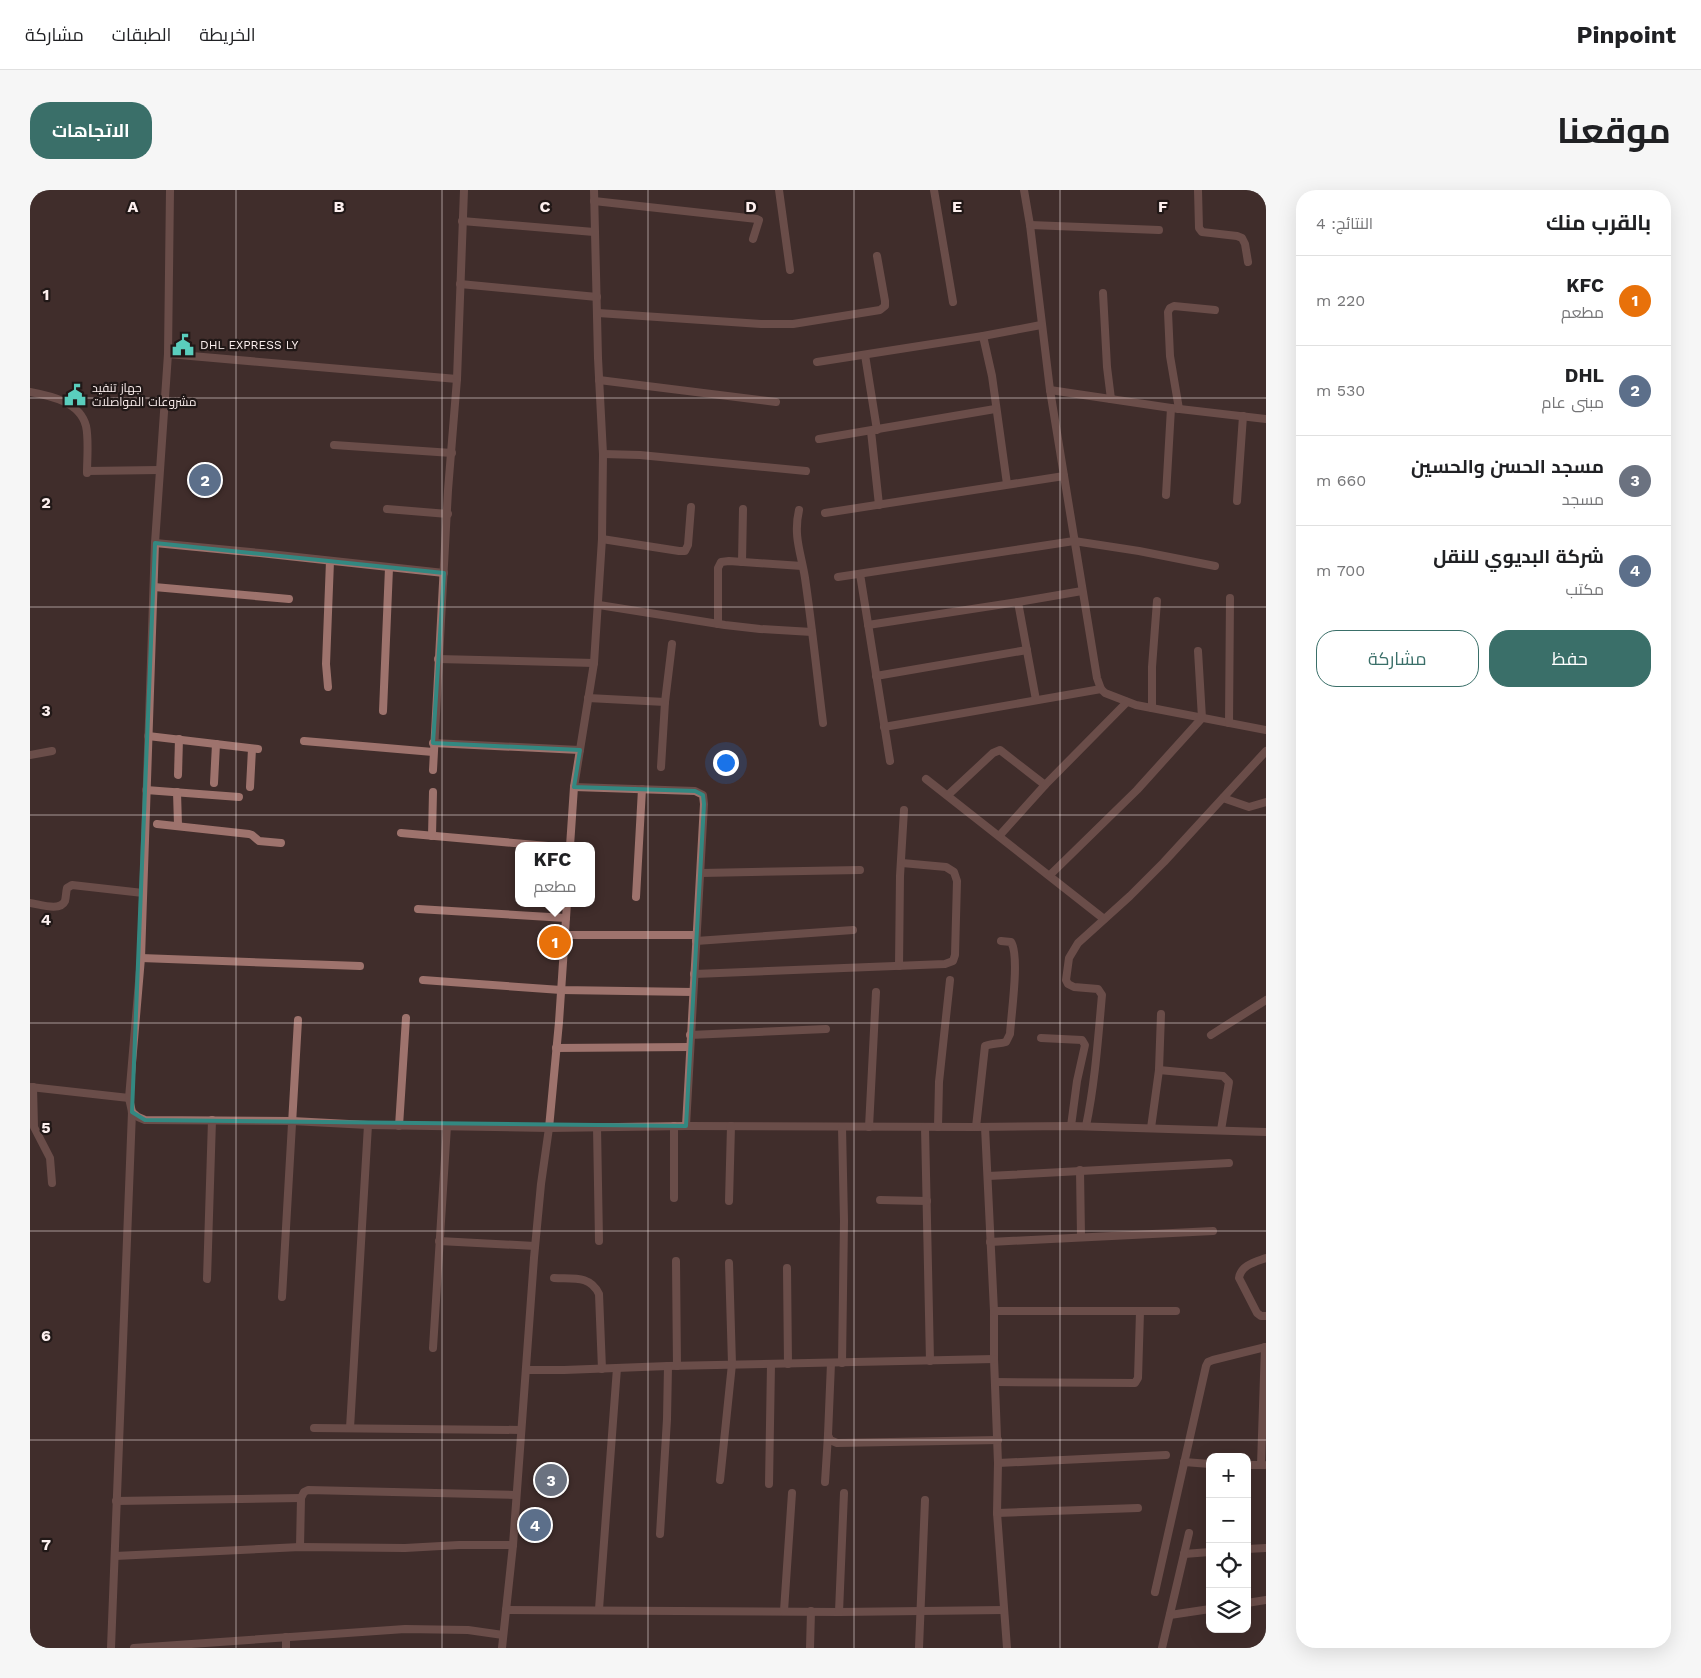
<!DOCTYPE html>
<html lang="ar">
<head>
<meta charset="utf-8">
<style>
	:root { --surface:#fff; --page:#f6f6f6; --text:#202124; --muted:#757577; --line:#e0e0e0; --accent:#3a6f69 }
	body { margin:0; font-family:"Work Sans",Cairo,sans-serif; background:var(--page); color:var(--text); direction:rtl }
	.controls { position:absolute; right:15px; bottom:15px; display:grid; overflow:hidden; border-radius:10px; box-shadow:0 5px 20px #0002 }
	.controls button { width:45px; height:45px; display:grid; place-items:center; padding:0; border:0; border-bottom:1px solid var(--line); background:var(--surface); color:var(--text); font:25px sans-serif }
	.you { position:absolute; left:695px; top:572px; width:18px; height:18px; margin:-12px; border:4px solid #fff; border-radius:50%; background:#1a73e8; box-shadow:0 0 0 8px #1a73e833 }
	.badge { display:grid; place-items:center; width:32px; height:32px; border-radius:50%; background:var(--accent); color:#fff; font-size:16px; font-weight:700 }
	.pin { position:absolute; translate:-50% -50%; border:2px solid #fff; box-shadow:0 1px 5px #0006 }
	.popup { position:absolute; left:485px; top:652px; width:80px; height:65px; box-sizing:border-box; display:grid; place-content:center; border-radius:10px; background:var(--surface); filter:drop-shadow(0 1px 4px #0005); font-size:16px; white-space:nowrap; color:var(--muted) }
	.popup b { font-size:19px; color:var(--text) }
	.popup::after { content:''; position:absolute; left:50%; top:100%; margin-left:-10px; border:10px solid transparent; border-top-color:var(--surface) }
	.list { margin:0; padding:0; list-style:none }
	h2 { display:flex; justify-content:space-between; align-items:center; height:65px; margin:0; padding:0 20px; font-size:21px }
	h2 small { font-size:16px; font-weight:400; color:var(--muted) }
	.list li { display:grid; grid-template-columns:32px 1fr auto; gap:15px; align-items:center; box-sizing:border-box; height:90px; padding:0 20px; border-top:1px solid var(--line) }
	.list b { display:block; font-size:19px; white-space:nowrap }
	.list p { margin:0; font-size:16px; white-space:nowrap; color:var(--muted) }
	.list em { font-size:16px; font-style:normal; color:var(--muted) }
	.actions { display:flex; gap:10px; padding:15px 20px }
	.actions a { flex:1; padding:11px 0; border:1px solid var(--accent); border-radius:20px; text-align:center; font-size:18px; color:var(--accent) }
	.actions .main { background:var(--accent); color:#fff }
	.icon { flex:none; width:28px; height:28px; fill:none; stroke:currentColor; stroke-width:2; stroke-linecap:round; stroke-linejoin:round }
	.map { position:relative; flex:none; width:1236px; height:1458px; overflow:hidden; direction:ltr; border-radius:20px }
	header { display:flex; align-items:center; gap:30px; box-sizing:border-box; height:70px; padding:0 25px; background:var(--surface); border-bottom:1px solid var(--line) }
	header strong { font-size:24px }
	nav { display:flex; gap:28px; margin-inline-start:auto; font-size:18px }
	.intro { display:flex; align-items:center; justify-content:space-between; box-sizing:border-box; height:120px; padding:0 30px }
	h1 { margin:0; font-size:35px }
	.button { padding:12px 22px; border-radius:20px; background:var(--accent); color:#fff; font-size:18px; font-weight:700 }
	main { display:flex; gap:30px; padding:0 30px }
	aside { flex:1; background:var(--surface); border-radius:20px; box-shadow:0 5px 20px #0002 }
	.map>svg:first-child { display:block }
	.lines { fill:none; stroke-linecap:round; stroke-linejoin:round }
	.street { stroke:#9e736d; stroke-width:8 }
	.marked { fill:none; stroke:#338881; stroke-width:4; stroke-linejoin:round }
	.grid { fill:none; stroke:#fdf0ef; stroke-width:1; stroke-opacity:0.55 }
	.labels { text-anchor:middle; stroke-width:4.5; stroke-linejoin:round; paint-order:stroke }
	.poi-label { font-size:12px; fill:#fdf0ef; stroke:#211817; text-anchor:start }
	.grid-label { font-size:16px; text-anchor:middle; font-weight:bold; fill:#fdf0ef; stroke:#211817; stroke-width:4.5; stroke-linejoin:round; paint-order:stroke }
</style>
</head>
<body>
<header>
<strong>Pinpoint</strong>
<nav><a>الخريطة</a><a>الطبقات</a><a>مشاركة</a></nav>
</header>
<div class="intro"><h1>موقعنا</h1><a class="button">الاتجاهات</a></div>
<main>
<aside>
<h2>بالقرب منك<small>النتائج: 4</small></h2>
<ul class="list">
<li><span class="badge" style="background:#e8710a">1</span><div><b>KFC</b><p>مطعم</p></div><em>220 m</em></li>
<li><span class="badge" style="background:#5c6f8a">2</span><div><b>DHL</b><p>مبنى عام</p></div><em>530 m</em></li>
<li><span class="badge" style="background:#6b7280">3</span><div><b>مسجد الحسن والحسين</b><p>مسجد</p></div><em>660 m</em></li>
<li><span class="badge" style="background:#5c6f8a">4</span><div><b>شركة البديوي للنقل</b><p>مكتب</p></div><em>700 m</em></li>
</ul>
<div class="actions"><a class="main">حفظ</a><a>مشاركة</a></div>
</aside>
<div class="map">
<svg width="1236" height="1458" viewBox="0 0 1236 1458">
	<rect width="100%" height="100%" fill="#402d2b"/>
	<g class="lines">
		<g class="street">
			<path d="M749,0L760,80"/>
			<path d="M904,0L923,112"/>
			<path d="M994,0L1000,35L1020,200L1067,488L1071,499L1075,503L1106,515L1236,540"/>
			<path d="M1168,0L1169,38L1172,42L1207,46L1212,48L1215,54L1218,72"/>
			<path d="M564,11L727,29L729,30L723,49"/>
			<path d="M432,31L564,42"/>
			<path d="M1000,35L1129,40"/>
			<path d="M430,94L567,107"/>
			<path d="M1073,103L1077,177L1081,209"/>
			<path d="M568,123L731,134H763L850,120L855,116V111L847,66"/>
			<path d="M953,146L962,186L977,294"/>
			<path d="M138,164L427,189"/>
			<path d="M835,165L847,240"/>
			<path d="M787,172L953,146L1011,135"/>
			<path d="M569,190L746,212"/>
			<path d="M1020,200L1141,218L1236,229"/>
			<path d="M0,202C21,206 50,212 56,236C59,249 57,270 57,283"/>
			<path d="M1149,219L1140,166L1138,122L1140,118L1144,116L1185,120"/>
			<path d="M841,241L849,315"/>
			<path d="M789,249L965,219"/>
			<path d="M304,255L422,263"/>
			<path d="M573,264L610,265L776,281"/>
			<path d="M57,281L129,280"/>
			<path d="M1136,305L1141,218"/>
			<path d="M1207,311L1213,226"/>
			<path d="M357,319L418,324"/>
			<path d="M769,320C763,346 771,363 775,388C782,436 787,485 793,533"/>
			<path d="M795,323L1034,286"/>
			<path d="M572,349L649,361H655L658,355L661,317"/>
			<path d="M125,353L230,363L414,383"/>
			<path d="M712,372L713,319"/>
			<path d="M830,384L860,571"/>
			<path d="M808,387L1044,351L1109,361L1185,376"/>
			<path d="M124,397L259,409"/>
			<path d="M569,415L695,435L730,439L782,442"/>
			<path d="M688,434V378L691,372L699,371L772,376"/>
			<path d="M838,435L988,412"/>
			<path d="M408,469L564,473"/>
			<path d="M846,486L997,460"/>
			<path d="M298,497L296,474L300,371"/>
			<path d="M558,508L635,512"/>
			<path d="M1006,510L988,412L1052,401"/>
			<path d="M1122,518V477L1127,411"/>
			<path d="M353,521L359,378"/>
			<path d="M1199,533L1200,408"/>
			<path d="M854,537L1071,499"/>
			<path d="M118,546L228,559"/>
			<path d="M274,551L403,562"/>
			<path d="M403,553L550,560"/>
			<path d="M0,565L22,561"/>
			<path d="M631,577L635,512L642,454"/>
			<path d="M403,580L418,300L427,189L434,0"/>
			<path d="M148,585L149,549"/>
			<path d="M896,589L1074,729"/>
			<path d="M184,593L186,554"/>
			<path d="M220,597L222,559"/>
			<path d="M544,597L665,601L673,605L674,614L656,936"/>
			<path d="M116,600L209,607"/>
			<path d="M147,602L148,635"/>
			<path d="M918,605L963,563L970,560L1015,595"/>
			<path d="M1193,608L1219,617L1236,612"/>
			<path d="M127,634L219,644L222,645L229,651L251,653"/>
			<path d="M371,643L518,656"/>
			<path d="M970,645L1015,595L1097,512"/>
			<path d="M402,646L403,602"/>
			<path d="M540,656L544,597L564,473L572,349L573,264L568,168L564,0"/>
			<path d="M671,683L830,680"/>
			<path d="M1020,685L1107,600L1172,528L1168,461"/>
			<path d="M606,707L612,599"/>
			<path d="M0,713C9,714 30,722 35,711C36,707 36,702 37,698L42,695L113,703"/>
			<path d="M388,719L536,728"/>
			<path d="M534,745H666"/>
			<path d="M666,751L823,740"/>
			<path d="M111,768L330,776"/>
			<path d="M869,776L870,686L874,620"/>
			<path d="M664,784L915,774L923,771L925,765L927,691L924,682L916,677L872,673"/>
			<path d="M393,790L531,800L663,802"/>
			<path d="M660,845L796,839"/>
			<path d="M1181,845L1236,810"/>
			<path d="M1011,848L1052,850L1055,855L1047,891L1041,936"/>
			<path d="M526,858L660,857"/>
			<path d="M1129,880L1193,886L1199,892L1191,940"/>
			<path d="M0,897L99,908"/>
			<path d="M3,897L4,937L20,968L22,993"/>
			<path d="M102,922L108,927L115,930L262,931L338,935L519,938L656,936L946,937L1041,936L1236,942"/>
			<path d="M369,936L376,828"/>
			<path d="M644,936V1008"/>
			<path d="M1056,936C1065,893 1068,849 1072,805L1068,799L1044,797L1038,794L1036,790L1039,768L1048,753L1100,706L1134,672L1236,561"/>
			<path d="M567,937L569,1051"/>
			<path d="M839,937L846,802"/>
			<path d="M895,937L900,1171"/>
			<path d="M908,937L909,892L920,790"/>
			<path d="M946,937L955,856C962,853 969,854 976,852L980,844C981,825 990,766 981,752L971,751"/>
			<path d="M955,937L964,1121V1169L968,1273L967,1323L977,1458"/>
			<path d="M1121,938L1129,880L1131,824"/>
			<path d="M1050,980L1051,1047"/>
			<path d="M958,986L1199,973"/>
			<path d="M850,1010L897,1011"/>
			<path d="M699,1011L701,936"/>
			<path d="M409,1051L505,1056"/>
			<path d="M960,1052L1183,1041"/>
			<path d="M1236,1068C1225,1072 1211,1075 1209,1088L1227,1123L1231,1126H1236"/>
			<path d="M646,1071L647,1176"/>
			<path d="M757,1078L758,1174"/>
			<path d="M524,1088C543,1089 560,1085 569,1104L572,1179"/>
			<path d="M177,1089L182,930"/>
			<path d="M252,1107L268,830"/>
			<path d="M964,1121H1146"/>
			<path d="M403,1158L417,936"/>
			<path d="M801,1173L798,1245L800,1250L807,1253L968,1250"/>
			<path d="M812,1173L814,1031L812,937"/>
			<path d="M496,1180H534L638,1176L964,1169"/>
			<path d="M965,1192L1105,1193L1108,1188L1110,1122"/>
			<path d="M284,1238L491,1240"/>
			<path d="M320,1238L338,935"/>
			<path d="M1154,1272L1180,1274"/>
			<path d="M968,1273L1136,1265"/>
			<path d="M1217,1275H1234"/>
			<path d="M1231,1275L1235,1157"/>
			<path d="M690,1290L702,1174L699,1073"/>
			<path d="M795,1292L798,1245"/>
			<path d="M739,1294L741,1174"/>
			<path d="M86,1311L271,1308"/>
			<path d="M967,1323L1108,1318"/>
			<path d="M630,1344L637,1229L638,1176"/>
			<path d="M270,1357L271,1308L274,1302L278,1300L486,1305"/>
			<path d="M1217,1359L1236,1358"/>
			<path d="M1154,1364L1180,1362"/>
			<path d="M85,1366L270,1357L375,1358L429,1355H483"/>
			<path d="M1125,1402L1176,1176L1178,1172L1183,1170L1236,1157"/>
			<path d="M1217,1413L1236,1410"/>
			<path d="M569,1419L587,1178"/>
			<path d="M476,1420L809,1422L974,1420"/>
			<path d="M754,1421L762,1303"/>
			<path d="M809,1422L814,1303"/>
			<path d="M1140,1425L1180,1419"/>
			<path d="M256,1447V1458"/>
			<path d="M81,1458L102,922L99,908L111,768L125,353L138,164L140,0"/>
			<path d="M104,1458L375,1439L438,1440L473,1445"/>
			<path d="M472,1458L483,1355L504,1068L511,994L519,938L529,832L537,713"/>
			<path d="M780,1458L781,1421"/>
			<path d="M889,1458L895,1310"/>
			<path d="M1132,1458L1159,1343"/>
		</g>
	</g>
	<path d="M0 0H1236V1458H0ZM125,353L414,383L403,553L550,560L544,597L665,601L673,605L674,614L656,936L115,930L102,922Z" fill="#402d2b" fill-opacity=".55" fill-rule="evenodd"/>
	<path class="marked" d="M125,353L414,383L403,553L550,560L544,597L665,601L673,605L674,614L656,936L115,930L102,922Z"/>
	<path class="grid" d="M206,0V1458M412,0V1458M618,0V1458M824,0V1458M1030,0V1458M0,208H1236M0,417H1236M0,625H1236M0,833H1236M0,1041H1236M0,1250H1236"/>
	<defs>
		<g id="civic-bare" transform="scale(1.725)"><path d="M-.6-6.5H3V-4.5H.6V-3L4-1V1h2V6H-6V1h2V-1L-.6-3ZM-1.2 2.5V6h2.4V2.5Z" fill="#5acebd" stroke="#211817" stroke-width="2.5" paint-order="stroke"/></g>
	</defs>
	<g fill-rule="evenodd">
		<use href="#civic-bare" x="153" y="155"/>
		<use href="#civic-bare" x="45" y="205"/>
	</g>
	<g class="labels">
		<g class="poi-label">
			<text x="170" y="159">DHL EXPRESS LY</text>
			<text x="62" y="202">جهاز تنفيد<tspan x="62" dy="14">مشروعات المواصلات</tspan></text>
		</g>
	</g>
	<g class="grid-label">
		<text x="103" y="22">A</text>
		<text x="309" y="22">B</text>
		<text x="515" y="22">C</text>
		<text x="721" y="22">D</text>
		<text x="927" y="22">E</text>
		<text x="1133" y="22">F</text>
		<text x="16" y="110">1</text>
		<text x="16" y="318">2</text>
		<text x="16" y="526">3</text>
		<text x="16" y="735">4</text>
		<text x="16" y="943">5</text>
		<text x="16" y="1151">6</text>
		<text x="16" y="1360">7</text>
	</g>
</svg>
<div class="controls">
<button>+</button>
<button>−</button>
<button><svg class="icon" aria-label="locate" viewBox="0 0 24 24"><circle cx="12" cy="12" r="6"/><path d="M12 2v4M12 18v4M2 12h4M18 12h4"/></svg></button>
<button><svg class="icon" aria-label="layers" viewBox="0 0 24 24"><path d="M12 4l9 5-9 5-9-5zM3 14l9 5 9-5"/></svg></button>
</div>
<div class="you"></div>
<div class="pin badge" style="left:525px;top:752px;background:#e8710a">1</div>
<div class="popup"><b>KFC</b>مطعم</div>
<div class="pin badge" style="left:175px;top:290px;background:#5c6f8a">2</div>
<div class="pin badge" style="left:521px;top:1290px;background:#6b7280">3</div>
<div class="pin badge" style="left:505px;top:1335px;background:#5c6f8a">4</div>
</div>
</main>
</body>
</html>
